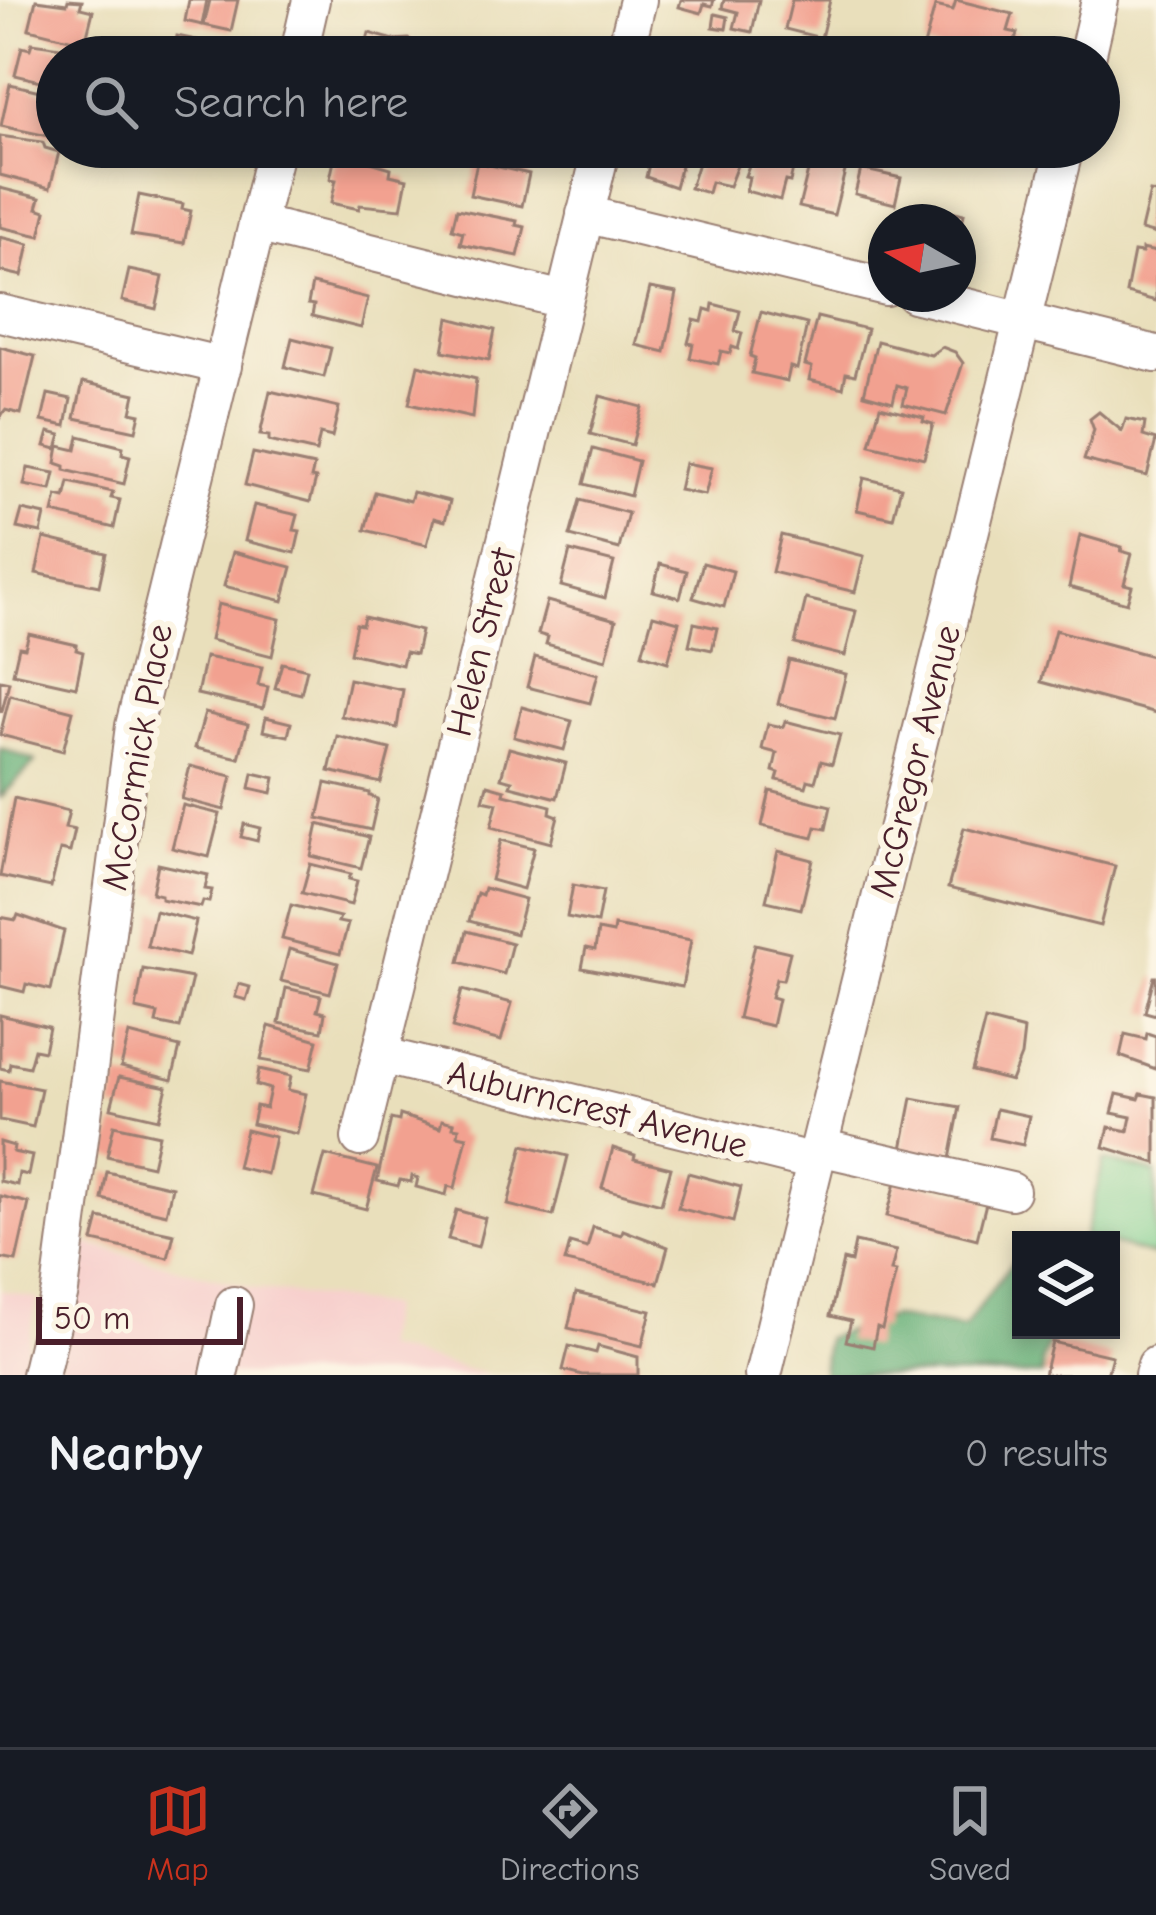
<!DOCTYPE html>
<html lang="en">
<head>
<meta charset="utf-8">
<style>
	:root { --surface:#171b24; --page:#242831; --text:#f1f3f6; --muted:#9ea1a6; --line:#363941; --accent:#c8321e }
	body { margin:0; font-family:"Comic Neue",sans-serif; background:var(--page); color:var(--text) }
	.controls { position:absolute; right:36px; bottom:36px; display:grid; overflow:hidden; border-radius:0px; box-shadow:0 6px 18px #0003 }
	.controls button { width:108px; height:108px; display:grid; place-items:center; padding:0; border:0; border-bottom:3px solid var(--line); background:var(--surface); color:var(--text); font:60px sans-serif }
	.compass { position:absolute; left:868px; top:204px; width:108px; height:108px; border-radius:50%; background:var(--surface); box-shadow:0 6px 18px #0003; rotate:279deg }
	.scale { position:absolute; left:36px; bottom:30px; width:207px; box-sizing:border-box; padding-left:12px; border:6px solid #4a1f2b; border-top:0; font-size:33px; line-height:42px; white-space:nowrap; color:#4a1f2b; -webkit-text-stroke:9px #fcf5e5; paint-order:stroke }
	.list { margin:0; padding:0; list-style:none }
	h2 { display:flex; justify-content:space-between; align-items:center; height:156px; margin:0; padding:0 48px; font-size:51px }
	h2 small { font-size:39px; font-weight:400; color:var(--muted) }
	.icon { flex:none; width:66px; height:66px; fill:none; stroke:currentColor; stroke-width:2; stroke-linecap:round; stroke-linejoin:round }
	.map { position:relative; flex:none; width:1156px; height:1375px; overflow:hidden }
	.search { position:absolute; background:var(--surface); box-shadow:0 6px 18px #0003; left:36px; right:36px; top:36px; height:132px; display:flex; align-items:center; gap:30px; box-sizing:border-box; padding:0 42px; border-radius:66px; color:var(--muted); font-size:45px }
	.sheet { height:372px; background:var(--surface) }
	nav { display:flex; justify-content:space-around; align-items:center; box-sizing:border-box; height:168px; border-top:3px solid var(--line); background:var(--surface); font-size:33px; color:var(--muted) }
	nav a { display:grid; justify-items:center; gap:6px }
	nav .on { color:var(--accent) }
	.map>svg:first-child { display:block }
	.built { fill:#f7d0cd }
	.green { fill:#7ecd8d; stroke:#64765c; stroke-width:3 }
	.forest { fill:#66b078; stroke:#586852; stroke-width:3 }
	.building { fill:#f2a190 }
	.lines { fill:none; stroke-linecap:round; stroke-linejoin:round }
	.minor-casing { stroke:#9a7f73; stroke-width:40 }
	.minor { stroke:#fff; stroke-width:36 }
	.labels { text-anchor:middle; stroke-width:12; stroke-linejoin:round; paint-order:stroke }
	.street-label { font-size:36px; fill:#4a1f2b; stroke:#fcf5e5 }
</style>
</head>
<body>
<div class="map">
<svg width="1156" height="1375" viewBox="0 0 1156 1375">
	<rect width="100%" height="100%" fill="#fcf5e5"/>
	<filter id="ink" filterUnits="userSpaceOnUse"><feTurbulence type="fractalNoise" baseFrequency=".00833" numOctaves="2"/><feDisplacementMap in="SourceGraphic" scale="24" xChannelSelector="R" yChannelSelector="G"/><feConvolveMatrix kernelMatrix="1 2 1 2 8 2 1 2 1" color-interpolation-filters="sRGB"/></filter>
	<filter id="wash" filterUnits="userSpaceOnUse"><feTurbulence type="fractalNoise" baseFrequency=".004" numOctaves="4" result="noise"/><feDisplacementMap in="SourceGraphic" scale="48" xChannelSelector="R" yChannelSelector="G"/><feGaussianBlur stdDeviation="2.7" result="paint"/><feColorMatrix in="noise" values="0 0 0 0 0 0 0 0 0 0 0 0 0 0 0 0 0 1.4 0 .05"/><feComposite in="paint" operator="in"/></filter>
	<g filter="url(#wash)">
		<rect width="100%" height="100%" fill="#e9dfbb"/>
		<g class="built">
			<path d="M85,1243L257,1289L390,1306L382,1348L490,1375H57Z"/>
			<path d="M0,1290L38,1299L21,1375H0Z"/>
		</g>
		<path class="green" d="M1104,1160L1156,1173V1256L1111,1244V1240L1084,1238Z"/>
		<g class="forest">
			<path d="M0,748L36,761L0,798Z"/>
			<path d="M1021,1250V1330H1053L1042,1361V1375H822L826,1338L892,1317L964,1328Z"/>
		</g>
		<g id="blocks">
			<g class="building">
				<path d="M36,0L67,4L68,0L82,1L80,8L93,11L85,43L29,29Z"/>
				<path d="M189,0H207L202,25L185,21Z"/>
				<path d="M210,0H238L231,31L204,25Z"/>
				<path d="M681,0H714L712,6L704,4L701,13L679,7Z"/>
				<path d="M724,0H759L752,32L734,28L738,12L722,8Z"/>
				<path d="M792,0H830L821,38L785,29Z"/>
				<path d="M956,0L1013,14L1008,31L1017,33L1011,57H969L924,46L935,6L953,10Z"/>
				<path d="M715,14L728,17L726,29L713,27Z"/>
				<path d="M369,33L394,40L409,39L419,45L415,57H350L354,45L365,48Z"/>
				<path d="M177,36L225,46L224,50L231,51L230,57H173Z"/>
				<path d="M32,43L68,48L83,57H57V85L15,75L22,47L30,49Z"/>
				<path d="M10,84L57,95V138L1,126Z"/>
				<path d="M0,136L43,142L45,148L59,152L50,188L0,175Z"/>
				<path d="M471,147H537L533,165L470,151Z"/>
				<path d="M653,147H686L675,187L646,177Z"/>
				<path d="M703,147L743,150L729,186L711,182L708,193L690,188Z"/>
				<path d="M756,147H798L790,182L785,181L780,200L746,191L749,177L745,176Z"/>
				<path d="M814,147H851L834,215L799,207Z"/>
				<path d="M336,152L391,168L390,175L407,179L401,209L360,205L359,209L331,203L336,180L330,179Z"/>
				<path d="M477,162L529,174L522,206L470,195Z"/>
				<path d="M861,169L901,178L895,204L855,194Z"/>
				<path d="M0,188L40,198L37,208L46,211L40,236L0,227Z"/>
				<path d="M1150,192L1156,193V234L1141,230Z"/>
				<path d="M139,195L183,204L182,209L191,211L184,243L131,235Z"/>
				<path d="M923,204L964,214L960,232L958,222H909L912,207L922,209Z"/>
				<path d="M457,209L517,221L516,225L525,227L518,256L460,244L463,232L452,229Z"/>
				<path d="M0,237L29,244L22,276L0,271Z"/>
				<path d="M1142,249L1156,252V301L1126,293L1134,252L1142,253Z"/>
				<path d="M129,270L163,277L156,309L122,301Z"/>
				<path d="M312,284L368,298L361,328L312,316L314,305L308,304Z"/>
				<path d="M650,288L677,293L665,352L636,345Z"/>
				<path d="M713,304L740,311L735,331L742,333L738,349L732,347L730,353L721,351L718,364L690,358L693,344L688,343L694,320L702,322L705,309L712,311Z"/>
				<path d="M761,312L807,324L797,369L790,367L787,381L752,373L755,358L750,356Z"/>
				<path d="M817,317L867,329L855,375L846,373L843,388L809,380L812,367L805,365Z"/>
				<path d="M449,318L495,330L489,360L443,351Z"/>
				<path d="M292,338L331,348L324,377L285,367Z"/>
				<path d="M877,341L931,355L942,347L955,352L963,363L946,415L903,404L907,388L897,385L893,402L864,394Z"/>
				<path d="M0,347L35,356L21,414L5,410L0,418Z"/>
				<path d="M418,365L476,379L472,418L409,404Z"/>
				<path d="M83,382L135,394L131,412L140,414L136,431L75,418Z"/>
				<path d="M270,391L339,407L332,437L320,434L316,452L269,441V436L260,435Z"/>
				<path d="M48,394L71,399L66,426L42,421Z"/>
				<path d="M600,396L642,407L632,445L590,434Z"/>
				<path d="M880,406L924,417L923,421L933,424L924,458L870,445Z"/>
				<path d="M1099,412L1122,431L1126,419L1145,423L1143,436L1156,440L1147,476L1084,460L1094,430L1090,419Z"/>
				<path d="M49,432L61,435L57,449L45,446Z"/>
				<path d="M79,436L123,447L122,454L130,456L124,484L65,470V466L56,463L59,446L76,450Z"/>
				<path d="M593,449L638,461L630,496L584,484Z"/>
				<path d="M253,453L314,466L311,478L316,479L310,502L245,485Z"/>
				<path d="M685,463L712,468L705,495L679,490Z"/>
				<path d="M28,468L55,473L51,490L24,485Z"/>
				<path d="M864,478L901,487L893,518L857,510Z"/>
				<path d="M69,482L113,492L111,498L120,500L114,528L53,513L57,496L65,498Z"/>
				<path d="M375,492L410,501L413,492L450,501L445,521L434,518L427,545L365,530Z"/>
				<path d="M580,500L628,513L619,549L570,536Z"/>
				<path d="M254,505L298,515L294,530L300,531L295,553L245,541Z"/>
				<path d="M22,510L45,515L41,533L17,528Z"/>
				<path d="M781,535L864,556L855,592L772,572Z"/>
				<path d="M1080,535L1122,547L1121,551L1132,554L1124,584L1132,586L1127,603L1069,587Z"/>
				<path d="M44,538L106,553L99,586L36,573Z"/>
				<path d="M570,551L614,562L605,598L561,586Z"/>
				<path d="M233,552L292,567L283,601L224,586Z"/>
				<path d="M703,563L733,571L724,607L693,598Z"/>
				<path d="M660,564L687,571L680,598L653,591Z"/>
				<path d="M806,599L856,611L845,656L795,644Z"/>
				<path d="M547,601L616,620L606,660L546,644L548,637L538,634Z"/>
				<path d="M218,604L280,619L272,656L210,640Z"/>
				<path d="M653,615L679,622L668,662L642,654Z"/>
				<path d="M364,617L421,631L416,654L405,652L402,665L350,653L356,624L362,625Z"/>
				<path d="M694,623L717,628L712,650L689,645Z"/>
				<path d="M1055,630L1156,657V713L1041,682Z"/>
				<path d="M29,634L77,645L76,650L83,652L76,687L13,673L19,647L25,648Z"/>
				<path d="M205,657L262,667L258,685L268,687L263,709L197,694Z"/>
				<path d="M535,657L598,674L590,703L527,687Z"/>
				<path d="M789,660L846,674L835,718L778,704Z"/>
				<path d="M282,663L307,669L301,694L275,688Z"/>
				<path d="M349,679L403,690L397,728L341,716Z"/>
				<path d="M0,680L9,682L2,711H0Z"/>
				<path d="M10,695L73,711L63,751L0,735Z"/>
				<path d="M522,707L572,721L564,750L514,737Z"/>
				<path d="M205,713L248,724L239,758L195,748Z"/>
				<path d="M266,717L291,723L288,736L263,731Z"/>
				<path d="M785,721L840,735L832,764L821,761L815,782L808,780L806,787L777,780L779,773L773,771L777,753L762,749L768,724L783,727Z"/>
				<path d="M337,736L390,749L381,783L329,771Z"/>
				<path d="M509,748L566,763L557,798L510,786L512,781L501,778Z"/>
				<path d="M190,766L232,776L224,810L182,799Z"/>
				<path d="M253,773L275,778L272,793L250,788Z"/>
				<path d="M326,783L370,793V796L378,799L371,830L318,818Z"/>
				<path d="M487,785L505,790L504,794L551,806L550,813L558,816L551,843L491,827L497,803L483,800Z"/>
				<path d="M770,791L831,806L826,829L816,827L813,838L762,826Z"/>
				<path d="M14,798L69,811L65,828L75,830L70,852L60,850L51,887L0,876Z"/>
				<path d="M183,805L220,814L209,857L172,848Z"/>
				<path d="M244,824L260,828L257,841L241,837Z"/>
				<path d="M318,824L369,837L361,868L311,856Z"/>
				<path d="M964,828L1115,866L1100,926L948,888Z"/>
				<path d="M501,840L534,848L523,889L491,880Z"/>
				<path d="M778,851L813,860L801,909L766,901Z"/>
				<path d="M158,864L208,875L205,889L212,890L209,902L203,901L201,907L161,899V895L152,893Z"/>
				<path d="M310,864L351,874L349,879L357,881L351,905L302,893Z"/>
				<path d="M573,885L603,891L597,923L567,917Z"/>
				<path d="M484,888L525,899L516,934L469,921L477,893L482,895Z"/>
				<path d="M291,905L340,917L338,922L348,924L340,954L282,939Z"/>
				<path d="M155,911L196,921L188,956L147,946Z"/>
				<path d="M18,915L64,931L51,990L26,984L24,992L0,986V917L16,920Z"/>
				<path d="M614,926L691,940L682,987L582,968L586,948L595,950L598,930L613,933Z"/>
				<path d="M467,931L512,943L504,974L459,962Z"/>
				<path d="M755,944L790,952L783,980L776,979L771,997L778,999L772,1026L738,1018Z"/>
				<path d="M289,949L338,963L330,993L281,981Z"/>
				<path d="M143,969L192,978L180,1028L156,1023L158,1014L136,1009Z"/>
				<path d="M1154,977H1156V1015L1145,1012Z"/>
				<path d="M239,984L250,987L246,1000L235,997Z"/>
				<path d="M286,988L321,996L317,1011L325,1013L322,1031L279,1023Z"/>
				<path d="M462,990L512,1003L501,1041L452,1028Z"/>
				<path d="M0,1015L49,1027L44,1051L34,1049L29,1067L10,1063L9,1070L0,1068Z"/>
				<path d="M985,1020L1024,1030L1021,1056L1011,1081L972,1071Z"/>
				<path d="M269,1026L318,1040L311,1069L261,1060Z"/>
				<path d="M1147,1033L1156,1036V1069L1120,1056L1125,1034L1146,1039Z"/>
				<path d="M129,1034L180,1047L172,1080L121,1067Z"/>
				<path d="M259,1069L291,1076L288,1090L306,1094L297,1134L252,1124L256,1106L266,1108L270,1089L256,1085Z"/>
				<path d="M119,1077L167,1087L159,1119L111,1108Z"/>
				<path d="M0,1081L41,1089L33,1127L0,1120Z"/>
				<path d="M1117,1094L1139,1099L1141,1094L1156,1097V1163L1104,1147L1109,1127L1128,1131L1131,1117L1112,1113Z"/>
				<path d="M912,1098L960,1107L950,1159L902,1149Z"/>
				<path d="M996,1109L1029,1116L1023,1145L990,1138Z"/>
				<path d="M400,1115L440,1128L442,1120L454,1123L453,1127L459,1128L458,1135L467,1137L455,1188L448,1186L446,1195L416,1187L418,1178L412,1176L411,1182L400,1180L398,1186L377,1181L391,1119L399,1121Z"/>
				<path d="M114,1125L159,1135L152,1166L107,1156Z"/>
				<path d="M246,1130L275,1137L267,1174L237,1167Z"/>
				<path d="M0,1142L14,1146L13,1152L32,1156L28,1175L19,1173L17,1185L0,1181Z"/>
				<path d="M523,1145L568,1156L553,1216L508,1205Z"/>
				<path d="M613,1148L635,1155L634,1159L671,1168L661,1204L602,1188Z"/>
				<path d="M325,1155L377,1168L366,1209L314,1196Z"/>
				<path d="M107,1172L172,1187L166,1214L102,1199Z"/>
				<path d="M688,1173L741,1187L733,1222L678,1208Z"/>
				<path d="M897,1178L987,1199L977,1239L887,1216Z"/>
				<path d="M0,1196L29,1203L16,1261L0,1258Z"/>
				<path d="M456,1210L485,1218L478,1247L448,1239Z"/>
				<path d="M99,1218L174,1234L168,1258L93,1241Z"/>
				<path d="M593,1227L621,1235L623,1230L668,1247L658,1283L565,1262L570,1243L587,1248Z"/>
				<path d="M855,1242L896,1251L891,1271L896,1272L882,1329L877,1327L873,1347L846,1341L851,1321L830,1316L843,1260L851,1262Z"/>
				<path d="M576,1293L651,1311L642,1346L568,1328Z"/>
				<path d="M1052,1342L1112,1356L1107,1375H1044Z"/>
				<path d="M569,1346L596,1353L598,1346L638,1357V1375H582L563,1370Z"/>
			</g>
		</g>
	</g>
	<g filter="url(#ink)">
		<use href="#blocks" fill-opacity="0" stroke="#9a7f73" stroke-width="3"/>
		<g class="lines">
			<g class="minor-casing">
				<g id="minor">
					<path d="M298,57L311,0"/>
					<path d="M624,57L638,0"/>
					<path d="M1087,57L1100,0"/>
					<path d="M585,214L886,287"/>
					<path d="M257,224L563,300"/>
					<path d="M914,294L1156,354"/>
					<path d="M0,313L223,366"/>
					<path d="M380,1055L815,1162"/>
					<path d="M360,1138L602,147"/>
					<path d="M819,1147L1011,1191"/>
					<path d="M40,1375L60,1291L134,726L276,147"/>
					<path d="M219,1375L234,1305"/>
					<path d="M763,1375L1065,147"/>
					<path d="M1153,1375L1156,1365"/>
				</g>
			</g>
			<use href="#minor" class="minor"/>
		</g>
	</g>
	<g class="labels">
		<g class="street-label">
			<text transform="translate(480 642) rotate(-76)" y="13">Helen Street</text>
			<text transform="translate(136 757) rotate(-80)" y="13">McCormick Place</text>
			<text transform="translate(914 761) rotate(-76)" y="13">McGregor Avenue</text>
			<text transform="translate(598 1108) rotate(14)" y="13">Auburncrest Avenue</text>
		</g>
	</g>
</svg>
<div class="controls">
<button><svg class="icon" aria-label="layers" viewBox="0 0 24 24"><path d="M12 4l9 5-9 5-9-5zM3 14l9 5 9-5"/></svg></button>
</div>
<svg class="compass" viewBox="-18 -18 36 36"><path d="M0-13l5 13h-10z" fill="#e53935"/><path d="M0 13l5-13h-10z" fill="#9ea1a6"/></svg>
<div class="scale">50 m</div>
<div class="search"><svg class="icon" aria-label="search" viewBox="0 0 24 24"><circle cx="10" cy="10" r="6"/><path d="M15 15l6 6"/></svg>Search here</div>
</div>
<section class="sheet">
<h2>Nearby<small>0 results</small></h2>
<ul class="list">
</ul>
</section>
<nav>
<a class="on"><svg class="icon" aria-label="map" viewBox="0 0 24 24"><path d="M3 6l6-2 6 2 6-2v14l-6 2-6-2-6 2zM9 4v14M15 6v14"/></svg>Map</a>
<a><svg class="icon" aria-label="directions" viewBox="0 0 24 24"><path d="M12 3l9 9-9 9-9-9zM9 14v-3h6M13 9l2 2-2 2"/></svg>Directions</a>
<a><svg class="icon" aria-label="saved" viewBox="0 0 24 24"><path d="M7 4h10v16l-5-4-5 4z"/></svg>Saved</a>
</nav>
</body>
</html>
